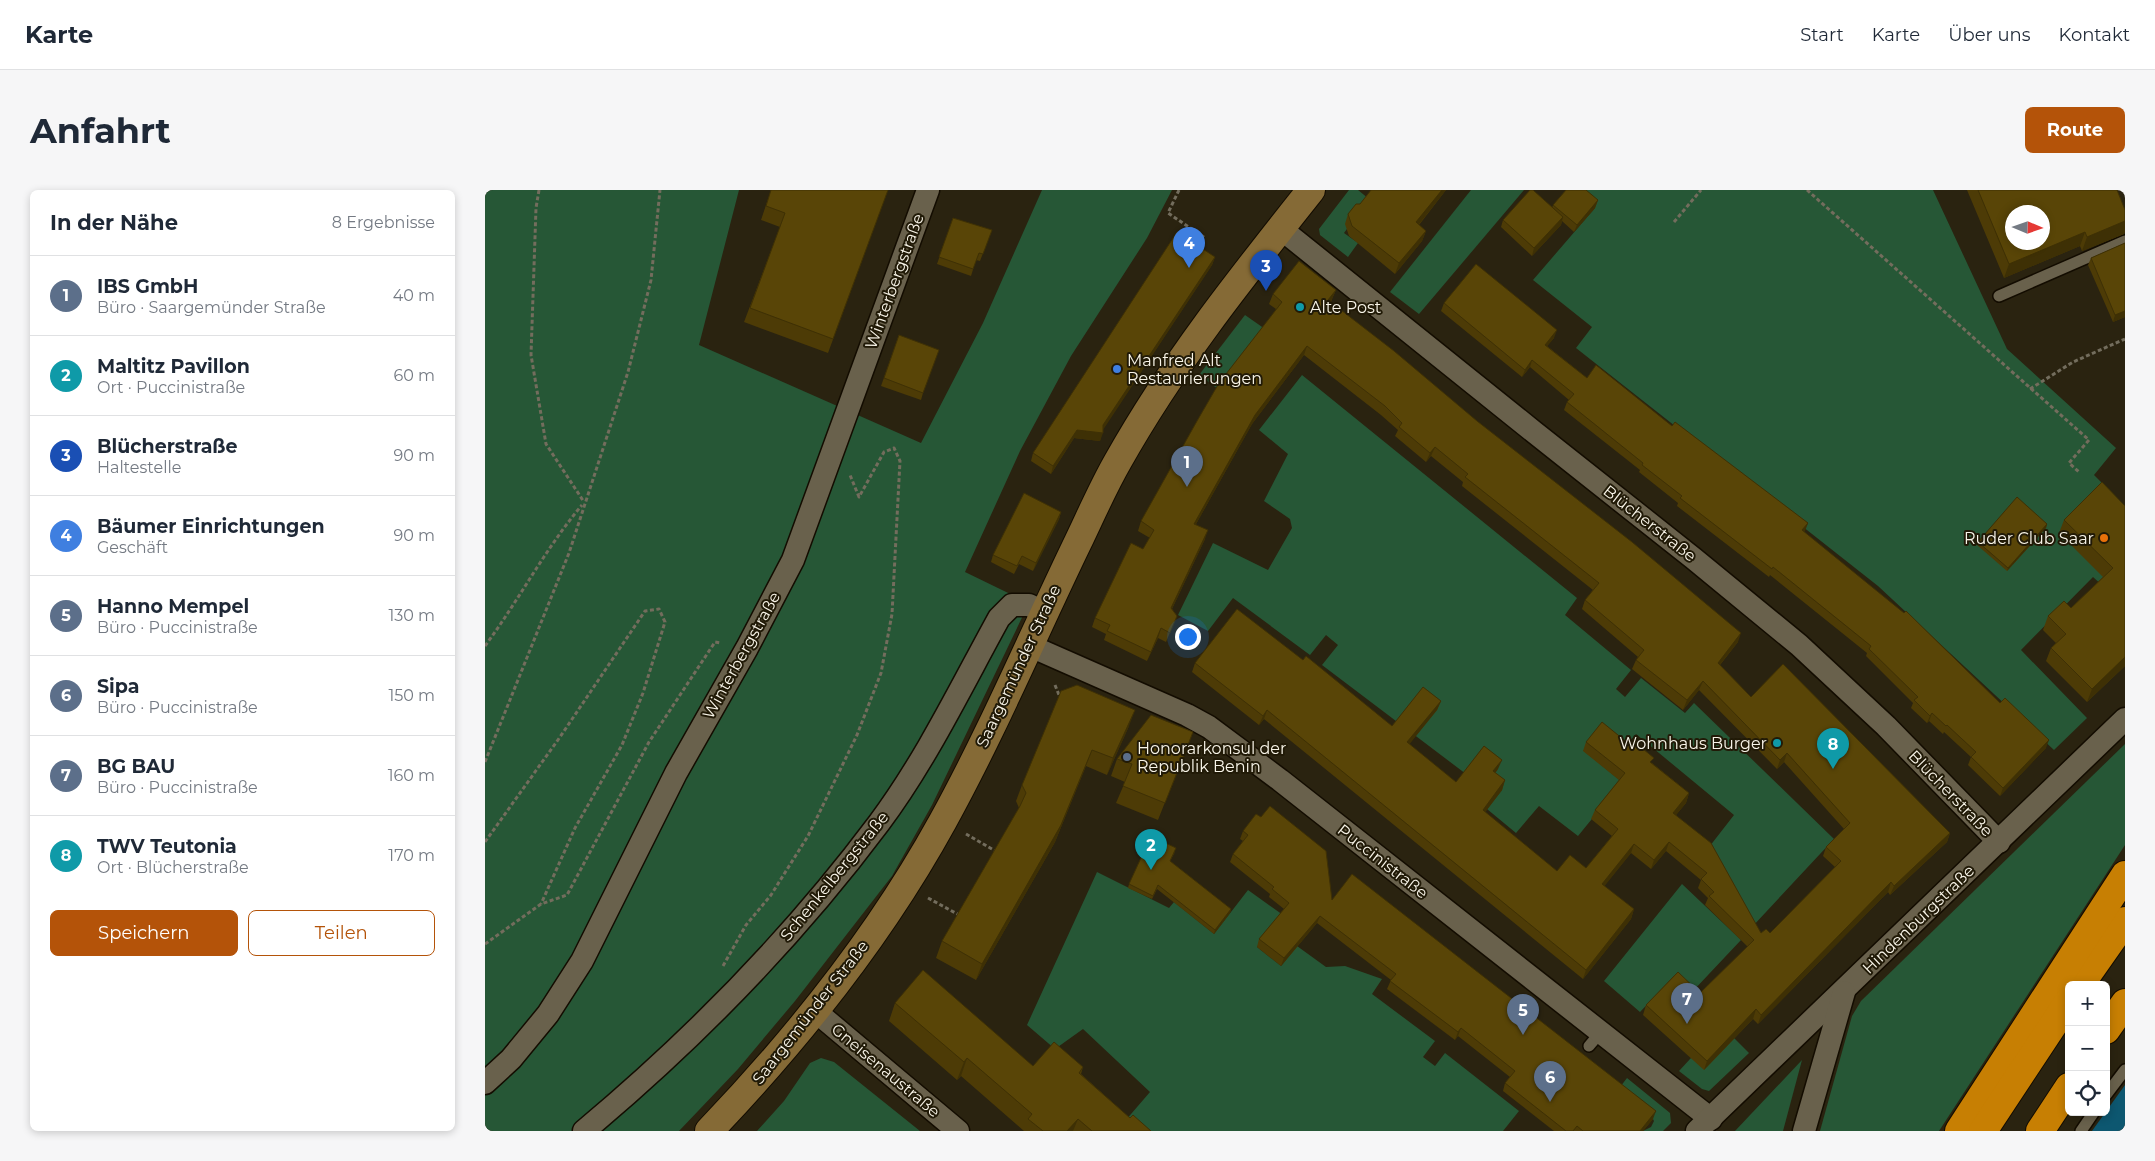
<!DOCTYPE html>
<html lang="de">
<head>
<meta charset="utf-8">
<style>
	:root { --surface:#fff; --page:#f6f6f7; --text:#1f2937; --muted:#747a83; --line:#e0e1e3; --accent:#b45309 }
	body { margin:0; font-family:Montserrat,sans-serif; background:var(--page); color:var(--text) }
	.controls { position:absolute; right:15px; bottom:15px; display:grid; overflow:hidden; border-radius:8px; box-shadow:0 2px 8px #0003 }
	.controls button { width:45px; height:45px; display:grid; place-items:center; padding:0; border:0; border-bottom:1px solid var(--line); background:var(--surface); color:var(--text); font:25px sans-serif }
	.compass { position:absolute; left:1520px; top:15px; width:45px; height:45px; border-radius:50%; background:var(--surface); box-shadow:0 2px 8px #0003; rotate:92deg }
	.you { position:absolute; left:702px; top:446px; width:18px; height:18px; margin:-12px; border:4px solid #fff; border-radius:50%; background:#1a73e8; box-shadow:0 0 0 8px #1a73e833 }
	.badge { display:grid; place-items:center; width:32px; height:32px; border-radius:50%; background:var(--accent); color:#fff; font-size:16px; font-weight:700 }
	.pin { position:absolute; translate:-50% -41px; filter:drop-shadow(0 1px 2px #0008) }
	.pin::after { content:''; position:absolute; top:26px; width:18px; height:15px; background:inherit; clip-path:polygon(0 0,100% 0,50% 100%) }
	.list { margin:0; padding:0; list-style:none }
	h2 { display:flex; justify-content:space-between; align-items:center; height:65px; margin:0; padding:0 20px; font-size:21px }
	h2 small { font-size:16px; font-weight:400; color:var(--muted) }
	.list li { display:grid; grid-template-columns:32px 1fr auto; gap:15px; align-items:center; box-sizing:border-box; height:80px; padding:0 20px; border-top:1px solid var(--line) }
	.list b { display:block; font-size:19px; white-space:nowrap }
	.list p { margin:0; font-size:16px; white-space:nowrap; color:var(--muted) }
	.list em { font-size:16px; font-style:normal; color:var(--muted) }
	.actions { display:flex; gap:10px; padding:15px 20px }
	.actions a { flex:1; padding:11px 0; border:1px solid var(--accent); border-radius:8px; text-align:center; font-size:18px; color:var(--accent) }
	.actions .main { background:var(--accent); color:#fff }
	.icon { flex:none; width:28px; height:28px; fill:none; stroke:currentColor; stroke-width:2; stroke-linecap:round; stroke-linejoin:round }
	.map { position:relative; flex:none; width:1640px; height:941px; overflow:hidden; border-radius:8px }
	header { display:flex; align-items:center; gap:30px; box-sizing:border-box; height:70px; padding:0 25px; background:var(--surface); border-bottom:1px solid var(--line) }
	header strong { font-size:24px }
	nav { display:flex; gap:28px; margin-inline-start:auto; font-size:18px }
	.intro { display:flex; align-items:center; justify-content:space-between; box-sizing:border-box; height:120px; padding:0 30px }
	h1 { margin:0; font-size:35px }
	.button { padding:12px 22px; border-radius:8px; background:var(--accent); color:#fff; font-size:18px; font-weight:700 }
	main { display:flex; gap:30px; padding:0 30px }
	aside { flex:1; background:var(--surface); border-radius:8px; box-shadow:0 2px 8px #0003 }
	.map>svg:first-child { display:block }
	.green { fill:#265736 }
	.water { fill:#0d5770 }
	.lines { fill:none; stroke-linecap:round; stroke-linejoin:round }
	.lane-casing { stroke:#130c00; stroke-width:14 }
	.street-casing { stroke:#130c00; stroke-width:25 }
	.secondary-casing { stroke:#130c00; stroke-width:30 }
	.highway-casing { stroke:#130c00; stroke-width:30 }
	.path { stroke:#736d5d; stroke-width:3; stroke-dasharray:4 2.5; stroke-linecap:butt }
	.lane { stroke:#69614c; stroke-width:11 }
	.street { stroke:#69614c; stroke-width:22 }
	.secondary { stroke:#856a36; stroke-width:28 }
	.highway { stroke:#c77f03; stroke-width:28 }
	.wall { fill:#4d3b06 }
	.shaded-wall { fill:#3e3005 }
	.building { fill:#594507; stroke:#3e3005; fill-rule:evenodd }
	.culture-dot { fill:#0f9aa8; stroke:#211a07; stroke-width:2 }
	.shop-dot { fill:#3f7fe0; stroke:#211a07; stroke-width:2 }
	.food-dot { fill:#e8710a; stroke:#211a07; stroke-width:2 }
	.service-dot { fill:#5c6f8a; stroke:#211a07; stroke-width:2 }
	.labels { text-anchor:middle; stroke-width:4; stroke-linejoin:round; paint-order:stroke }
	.street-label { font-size:16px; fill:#f9f5e9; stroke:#211a07 }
	.poi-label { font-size:16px; fill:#f9f5e9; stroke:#211a07; text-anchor:start }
</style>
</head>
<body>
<header>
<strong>Karte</strong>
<nav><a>Start</a><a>Karte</a><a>Über uns</a><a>Kontakt</a></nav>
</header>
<div class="intro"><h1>Anfahrt</h1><a class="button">Route</a></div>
<main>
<aside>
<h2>In der Nähe<small>8 Ergebnisse</small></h2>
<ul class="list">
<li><span class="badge" style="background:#5c6f8a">1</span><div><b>IBS GmbH</b><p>Büro · Saargemünder Straße</p></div><em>40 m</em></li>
<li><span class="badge" style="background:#0f9aa8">2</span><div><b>Maltitz Pavillon</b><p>Ort · Puccinistraße</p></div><em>60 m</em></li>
<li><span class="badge" style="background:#1a4fb4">3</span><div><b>Blücherstraße</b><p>Haltestelle</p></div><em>90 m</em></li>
<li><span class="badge" style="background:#3f7fe0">4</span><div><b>Bäumer Einrichtungen</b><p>Geschäft</p></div><em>90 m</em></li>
<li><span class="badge" style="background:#5c6f8a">5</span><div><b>Hanno Mempel</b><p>Büro · Puccinistraße</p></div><em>130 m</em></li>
<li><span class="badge" style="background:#5c6f8a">6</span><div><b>Sipa</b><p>Büro · Puccinistraße</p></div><em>150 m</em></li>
<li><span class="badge" style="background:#5c6f8a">7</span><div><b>BG BAU</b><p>Büro · Puccinistraße</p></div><em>160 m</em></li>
<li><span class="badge" style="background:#0f9aa8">8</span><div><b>TWV Teutonia</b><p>Ort · Blücherstraße</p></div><em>170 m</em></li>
</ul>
<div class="actions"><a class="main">Speichern</a><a>Teilen</a></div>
</aside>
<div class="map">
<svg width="1640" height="941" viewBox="0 0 1640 941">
	<rect width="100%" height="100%" fill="#2a2310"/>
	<g class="green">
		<path d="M0,0H254L214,155L436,253L498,133L557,0H687L662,48L586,166L535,261L480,382L544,413L447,615L407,686L310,811L253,879L194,941H0Z"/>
		<path d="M864,0H873L884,9L859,43L873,53L863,67L835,45L834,39Z"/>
		<path d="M986,0H1039L934,124L905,102Z"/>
		<path d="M1090,0H1448L1522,159L1631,258L1609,285L1640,316V416L1608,387L1536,460L1602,528L1569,560L1393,396L1091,158L1107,137L1048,90L1110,18Z"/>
		<path d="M760,125L780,139L733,199L714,185Z"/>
		<path d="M817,185L1092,408L1080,425L1146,480L1131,499L1140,507L1156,488L1200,523L1209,513L1349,649L1267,737L1221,661L1249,625L1151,544L1137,560H1098L1137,592L1093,646L1054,616L1031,643L1002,619L1017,600L981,584L837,475L853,455L841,445L825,465L748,408L723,441L693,425L728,353L783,380L807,338L805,329L779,311L803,264L774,240Z"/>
		<path d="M1640,554V655L1454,941H1335L1367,826L1376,811Z"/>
		<path d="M612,682L684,718L689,712L729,744L763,700L798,725L772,757L796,776L812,756L841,777L860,776L897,789L887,804L950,851L938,867L950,876L960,863L1034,921L1018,941H651L640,931L665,902L598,839L570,859L542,835Z"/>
		<path d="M1197,694L1256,750L1207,802L1189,786L1155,822L1119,791Z"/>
		<path d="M1249,848L1264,863L1224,901L1217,899L1194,881L1206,868Z"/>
		<path d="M336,868L349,872L435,941H272L299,911L325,873Z"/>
		<path d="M1317,870L1298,941H1250Z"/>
		<path d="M1142,888L1185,923L1186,933L1178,941H1158L1166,937L1169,931L1166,925L1132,901Z"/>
	</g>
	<path class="water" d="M1640,895V941H1607Z"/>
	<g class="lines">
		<g class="lane-casing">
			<g id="lane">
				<path d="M1514,106L1640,51"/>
				<path d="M1104,856L1115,843"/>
				<path d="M1621,905L1640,880"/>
				<path d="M1596,941L1609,922"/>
			</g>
		</g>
		<g class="street-casing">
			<g id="street">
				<path d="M795,38L1049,242L1208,368L1314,455L1401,536L1514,652"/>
				<path d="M543,455L702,525L724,537L795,590L1226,929"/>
				<path d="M329,820L473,941"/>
				<path d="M0,893L26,869L63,824L97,771L191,583L262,458L308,370L443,0"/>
				<path d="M99,941C209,849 308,748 394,633C441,570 476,497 514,428L527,415H544L559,422"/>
				<path d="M1212,941L1640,529"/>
				<path d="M1319,941L1359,802"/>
			</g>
		</g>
		<g class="secondary-casing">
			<path id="secondary" d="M224,941C313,848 396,744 458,631C508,540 548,445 593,352C606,325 618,297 633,271C688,173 756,88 826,0"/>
		</g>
		<g class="highway-casing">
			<g id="highway">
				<path d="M1595,795L1640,731"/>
				<path d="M1621,840L1640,813"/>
				<path d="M1474,941L1640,685"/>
				<path d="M1498,941L1584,811"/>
				<path d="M1555,941L1584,897"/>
			</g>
		</g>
		<g class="path">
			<path d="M54,0L51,18L46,165L61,254L99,312"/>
			<path d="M694,0L683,23L720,48"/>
			<path d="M1322,0L1604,250L1584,273L1594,282"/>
			<path d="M1189,32L1216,0"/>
			<path d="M1545,199L1588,172L1640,149"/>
			<path d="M0,456C34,410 60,359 97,315"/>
			<path d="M570,495L576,510"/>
			<path d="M0,572L84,363L143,182L166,90L175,0"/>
			<path d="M481,644L512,662"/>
			<path d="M0,652L75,547L160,421L174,419L180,432L158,503L137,555L90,638L56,714"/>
			<path d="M443,708L476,726"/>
			<path d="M0,754L56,714L82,705L164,552L230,452L236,453"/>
			<path d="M238,776L261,735L286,705L323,646L372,545L396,483L407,424L415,271L409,258L399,262L374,307L365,285"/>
		</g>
		<use href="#lane" class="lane"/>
		<use href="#street" class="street"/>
		<use href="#secondary" class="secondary"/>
		<use href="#highway" class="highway"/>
	</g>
	<g class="wall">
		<path d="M286,0H403L343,163L259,132L295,37L276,30Z"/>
		<path d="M961,0L934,35L941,41L937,51L910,84L864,46L860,34L863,24L875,14Z"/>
		<path d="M1482,0H1632L1640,20V41L1639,44L1597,61L1595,56L1519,88Z"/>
		<path d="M1113,10L1110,18L1089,42L1077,31L1076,35L1047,66L1016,37L1018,30L1067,18L1068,15Z"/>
		<path d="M468,28L507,40L495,71L491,70L486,86L452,74Z"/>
		<path d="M1640,53V127L1628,132L1603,75L1606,68Z"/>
		<path d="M730,67L727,75L618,239L615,251L589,248L566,284L546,271L548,263Z"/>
		<path d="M851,100L847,109L846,112L1253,452L1235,475L1266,507L1465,643L1462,652L1405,705L1403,702L1273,834L1268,829L1219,880L1158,825L1161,815L1215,803L1263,757L1220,715L1223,708L1213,698L1216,690L1181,661L1166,679L1146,663L1119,696L1149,719L1146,729L1098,789L779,529L774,535L707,482L710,473L818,470L907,536L956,511L952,520L924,554L971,592L1013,579L1010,583L1020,590L1017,600L1000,622L1072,681L1101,678L1127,646L1106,629L1110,620L1134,590L1098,561L1101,552L1167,573L1204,603L1201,613L1191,625L1276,743H1285L1350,677L1338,666L1341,657L1359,639L1299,572L1292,579L1214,500L1198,520L1147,479L1151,470L1153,467L1097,419L1100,410L1108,400L977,296L978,292L946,266L941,272L910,246L913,240L896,225L819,165L767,234L711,334L720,349L687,419L692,426L681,452L673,448L662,471L619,450L621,444L607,437L610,428L658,359L665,348L653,341L656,331L791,119L784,114L788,104Z"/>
		<path d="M959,113L1069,148L1062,156L1102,188L1187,236L1323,333L1319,342L1561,558L1515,606L1483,575L1486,567L1459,542L1458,544L1444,531L1442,533L1426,518L1428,513L1381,466L1382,463L1285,385L1284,387L1192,316L1193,313L1154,282L1155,280L1079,220L1082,212L1084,210L1045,177L1037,187L956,121Z"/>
		<path d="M414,145L438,203L436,210L396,196Z"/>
		<path d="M1640,316V476L1602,512L1561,471L1566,458L1571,453L1558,440L1563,426L1586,418L1618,387L1574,343L1579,330Z"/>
		<path d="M576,322L574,329L548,381L534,374L529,384L506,372L508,365Z"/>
		<path d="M1562,334L1561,338L1522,381L1492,355L1493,352Z"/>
		<path d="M644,536L622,585L601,576L570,652L491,790L451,768L457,751L534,618L531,611L537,595Z"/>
		<path d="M708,542L673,630L631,613L640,592L626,586L632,569Z"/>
		<path d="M758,641L847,710L1168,929L1158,941H1069L1018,901L1020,893L1025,887L973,846L970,850L902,799L906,790L832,733L796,776L772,757L774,749L799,719L784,707L785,704L745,672L748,664L758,651L755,649Z"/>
		<path d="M690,662L685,671L746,719L745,723L729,744L672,699L667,709L643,698L644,694Z"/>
		<path d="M410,813L548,876L598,877L596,884L645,928L666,941H539L476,886L472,890L404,831Z"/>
	</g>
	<g class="shaded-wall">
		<path d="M957,0H961L927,43L931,32Z"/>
		<path d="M1113,10L1110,18L1089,42L1092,35Z"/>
		<path d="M1078,27L1076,35L1047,66L1049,58Z"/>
		<path d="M1640,31V41L1639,44L1597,61L1602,47Z"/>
		<path d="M941,41L937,51L910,84L914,73Z"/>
		<path d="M1600,42L1595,56L1519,88L1524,74Z"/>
		<path d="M730,67L727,75L616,243L618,235Z"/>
		<path d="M851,100L847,109L840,119L843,110Z"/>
		<path d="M1640,121V127L1628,132L1630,125Z"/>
		<path d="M1072,140L1069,148L1057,162L1060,155Z"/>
		<path d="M822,156L819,165L767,234L706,343L709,334L770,225Z"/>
		<path d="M1047,170L1045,177L1037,187L1040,180Z"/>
		<path d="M592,240L618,243L615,251L589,248L566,284L568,276Z"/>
		<path d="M950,257L946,266L941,272L945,263Z"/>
		<path d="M576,322L574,329L548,381L551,373Z"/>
		<path d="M1323,333L1320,341L1314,348L1317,340Z"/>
		<path d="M1562,334L1561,338L1522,381L1523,378Z"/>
		<path d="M723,340L720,349L683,427L686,418Z"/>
		<path d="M676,438L673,448L662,471L666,462Z"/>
		<path d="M1256,443L1253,452L1229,482L1233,473Z"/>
		<path d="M1640,467V476L1602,512L1607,499Z"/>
		<path d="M1218,491L1214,500L1198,520L1202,510Z"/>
		<path d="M956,511L952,520L919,561L922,552Z"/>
		<path d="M650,520L644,536L622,585L628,568Z"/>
		<path d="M782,520L779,529L774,535L778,526Z"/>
		<path d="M1447,523L1444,531L1442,533L1445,526Z"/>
		<path d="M708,542L702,560L673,630L680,613Z"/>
		<path d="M1564,550L1561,558L1515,606L1518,598Z"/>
		<path d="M607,560L570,652L491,790L497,774Z"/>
		<path d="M1302,563L1299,572L1292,579L1295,570Z"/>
		<path d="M1017,570L1013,579L1005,590L1008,581Z"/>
		<path d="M1020,590L1017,600L995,629L998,620Z"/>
		<path d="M1204,603L1201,613L1185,632L1188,623Z"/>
		<path d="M1465,643L1462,652L1405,705L1409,696Z"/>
		<path d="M1184,652L1181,661L1166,679L1169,670Z"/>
		<path d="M1149,654L1146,663L1114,703L1117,694Z"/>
		<path d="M1406,692L1403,702L1273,834L1276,825Z"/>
		<path d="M746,719L745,723L729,744L730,740Z"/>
		<path d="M1149,719L1146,729L1098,789L1101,780Z"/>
		<path d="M835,726L832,733L796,776L799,768Z"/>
		<path d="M1271,819L1268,829L1219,880L1222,871Z"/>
		<path d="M976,838L973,846L970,850L973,842Z"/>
		<path d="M482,868L476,886L472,890L479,872Z"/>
		<path d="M1171,921L1168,929L1158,941H1155Z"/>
		<path d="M593,929L588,941H582Z"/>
	</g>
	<g class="building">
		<path d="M286,0H403L348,149L265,118L300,23L281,16Z"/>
		<path d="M886,0H957L931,32L941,41L914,73L867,36L863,24L871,14H875Z"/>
		<path d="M1045,0H1048L1078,27L1049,58L1018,30Z"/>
		<path d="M1081,0H1101L1113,10L1092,35L1068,15Z"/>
		<path d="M1493,0H1632L1640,20V31L1602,47L1600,42L1524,74ZM1528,22H1558V52H1528Z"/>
		<path d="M468,28L507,40L498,64L494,63L488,79L454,67Z"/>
		<path d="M692,42L730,67L618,235V243L592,240L568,276L548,263Z"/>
		<path d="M1640,53V121L1630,125L1606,68Z"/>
		<path d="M814,71L851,100L843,110L909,161L992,231L1147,352L1256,443L1233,473L1266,507L1298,474L1465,643L1409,696L1406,692L1276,825L1271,819L1222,871L1161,815L1193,782L1215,803L1269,750L1224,706L1229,702L1216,689L1222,683L1184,652L1169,670L1149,654L1117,694L1149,719L1101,780L782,520L778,526L710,473L752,419L818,470L821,466L907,536L938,497L956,511L922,552L971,592L999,556L1017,570L1008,581L1020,590L998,620L1072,681L1085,665L1101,678L1133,639L1110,620L1140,583L1101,552L1117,532L1149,558L1152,554L1169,568L1165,572L1204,603L1188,623L1226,653L1276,743L1281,739L1285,743L1356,671L1341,657L1365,633L1302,563L1295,570L1218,491L1202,510L1151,470L1159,460L1100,410L1114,393L980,287L983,284L950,257L945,263L914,237L917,233L900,216L822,156L770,225L709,334L723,340L686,418L692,426L685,443L676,438L666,462L622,441L625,435L610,428L646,353L658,359L669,340L656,331L712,231L734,193L797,112L788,104Z"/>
		<path d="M991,74L1072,140L1060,155L1102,188L1111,175L1187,236L1190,232L1323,333L1317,340L1419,423L1421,421L1515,513L1520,508L1564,550L1518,598L1486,567L1491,562L1462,535L1461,536L1447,523L1445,526L1429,510L1433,507L1384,459L1386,456L1288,377L1287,379L1195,308L1197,306L1157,275L1158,273L1082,212L1089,204L1047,170L1040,180L959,113Z"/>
		<path d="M414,145L454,160L438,203L399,188Z"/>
		<path d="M1617,292L1640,316V467L1607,499L1566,458L1581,444L1563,426L1579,411L1586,418L1628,378L1579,330Z"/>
		<path d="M539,303L576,322L551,373L537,366L532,376L508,365Z"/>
		<path d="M1532,307L1562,334L1523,378L1493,352Z"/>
		<path d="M592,495L650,520L628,568L607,560L576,635L497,774L457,751L535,616L541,603L537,595L576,501Z"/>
		<path d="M666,525L708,542L680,613L638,596L647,574L632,569Z"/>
		<path d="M785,616L841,661L847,710L867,684L1171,921L1155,941H1098L1092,936L1088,941H1081L1020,893L1030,881L976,838L973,842L905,791L911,784L835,726L799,768L774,749L804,713L787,699L789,697L748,664L763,645L758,641L771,624L776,627Z"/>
		<path d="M666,646L691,658L685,671L746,719L730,740L673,695L668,706L644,694Z"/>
		<path d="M438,780L548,876L569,852L598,877L594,883L645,928L648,925L666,941H607L593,929L582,941H558L543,929L547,924L482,868L479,872L410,813Z"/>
	</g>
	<g class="culture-dot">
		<circle cx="815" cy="117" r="5"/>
		<circle cx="1292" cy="553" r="5"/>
	</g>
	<circle class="shop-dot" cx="632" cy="179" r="5"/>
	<circle class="food-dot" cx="1619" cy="348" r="5"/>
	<circle class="service-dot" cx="642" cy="567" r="5"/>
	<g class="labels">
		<g class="street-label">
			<text transform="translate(409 91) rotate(-70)" y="6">Winterbergstraße</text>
			<text transform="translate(1165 333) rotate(38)" y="6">Blücherstraße</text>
			<text transform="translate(256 465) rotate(-61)" y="6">Winterbergstraße</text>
			<text transform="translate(533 476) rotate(-65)" y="6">Saargemünder Straße</text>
			<text transform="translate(1466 603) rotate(46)" y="6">Blücherstraße</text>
			<text transform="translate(898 671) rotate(38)" y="6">Puccinistraße</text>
			<text transform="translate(349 686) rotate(-51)" y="6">Schenkelbergstraße</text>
			<text transform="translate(1433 729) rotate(-44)" y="6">Hindenburgstraße</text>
			<text transform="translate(325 822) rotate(-52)" y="6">Saargemünder Straße</text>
			<text transform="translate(401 880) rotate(40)" y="6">Gneisenaustraße</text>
		</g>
		<g class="poi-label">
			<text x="825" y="123">Alte Post</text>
			<text x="642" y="176">Manfred Alt<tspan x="642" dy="18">Restaurierungen</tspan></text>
			<text x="1609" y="354" text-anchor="end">Ruder Club Saar</text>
			<text x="1282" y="559" text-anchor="end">Wohnhaus Burger</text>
			<text x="652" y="564">Honorarkonsul der<tspan x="652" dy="18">Republik Benin</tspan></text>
		</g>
	</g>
</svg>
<div class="controls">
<button>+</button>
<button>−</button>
<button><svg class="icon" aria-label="locate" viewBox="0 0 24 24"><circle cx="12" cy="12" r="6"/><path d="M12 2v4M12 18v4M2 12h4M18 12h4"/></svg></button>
</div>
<svg class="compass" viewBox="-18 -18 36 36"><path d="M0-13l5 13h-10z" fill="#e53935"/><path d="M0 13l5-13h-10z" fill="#747a83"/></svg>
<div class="you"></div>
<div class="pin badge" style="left:702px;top:297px;background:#5c6f8a">1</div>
<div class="pin badge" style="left:666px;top:680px;background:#0f9aa8">2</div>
<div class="pin badge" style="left:781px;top:101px;background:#1a4fb4">3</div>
<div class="pin badge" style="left:704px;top:78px;background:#3f7fe0">4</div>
<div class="pin badge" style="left:1038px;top:845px;background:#5c6f8a">5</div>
<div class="pin badge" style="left:1065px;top:912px;background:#5c6f8a">6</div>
<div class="pin badge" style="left:1202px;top:834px;background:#5c6f8a">7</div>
<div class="pin badge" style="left:1348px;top:579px;background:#0f9aa8">8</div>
</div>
</main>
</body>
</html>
